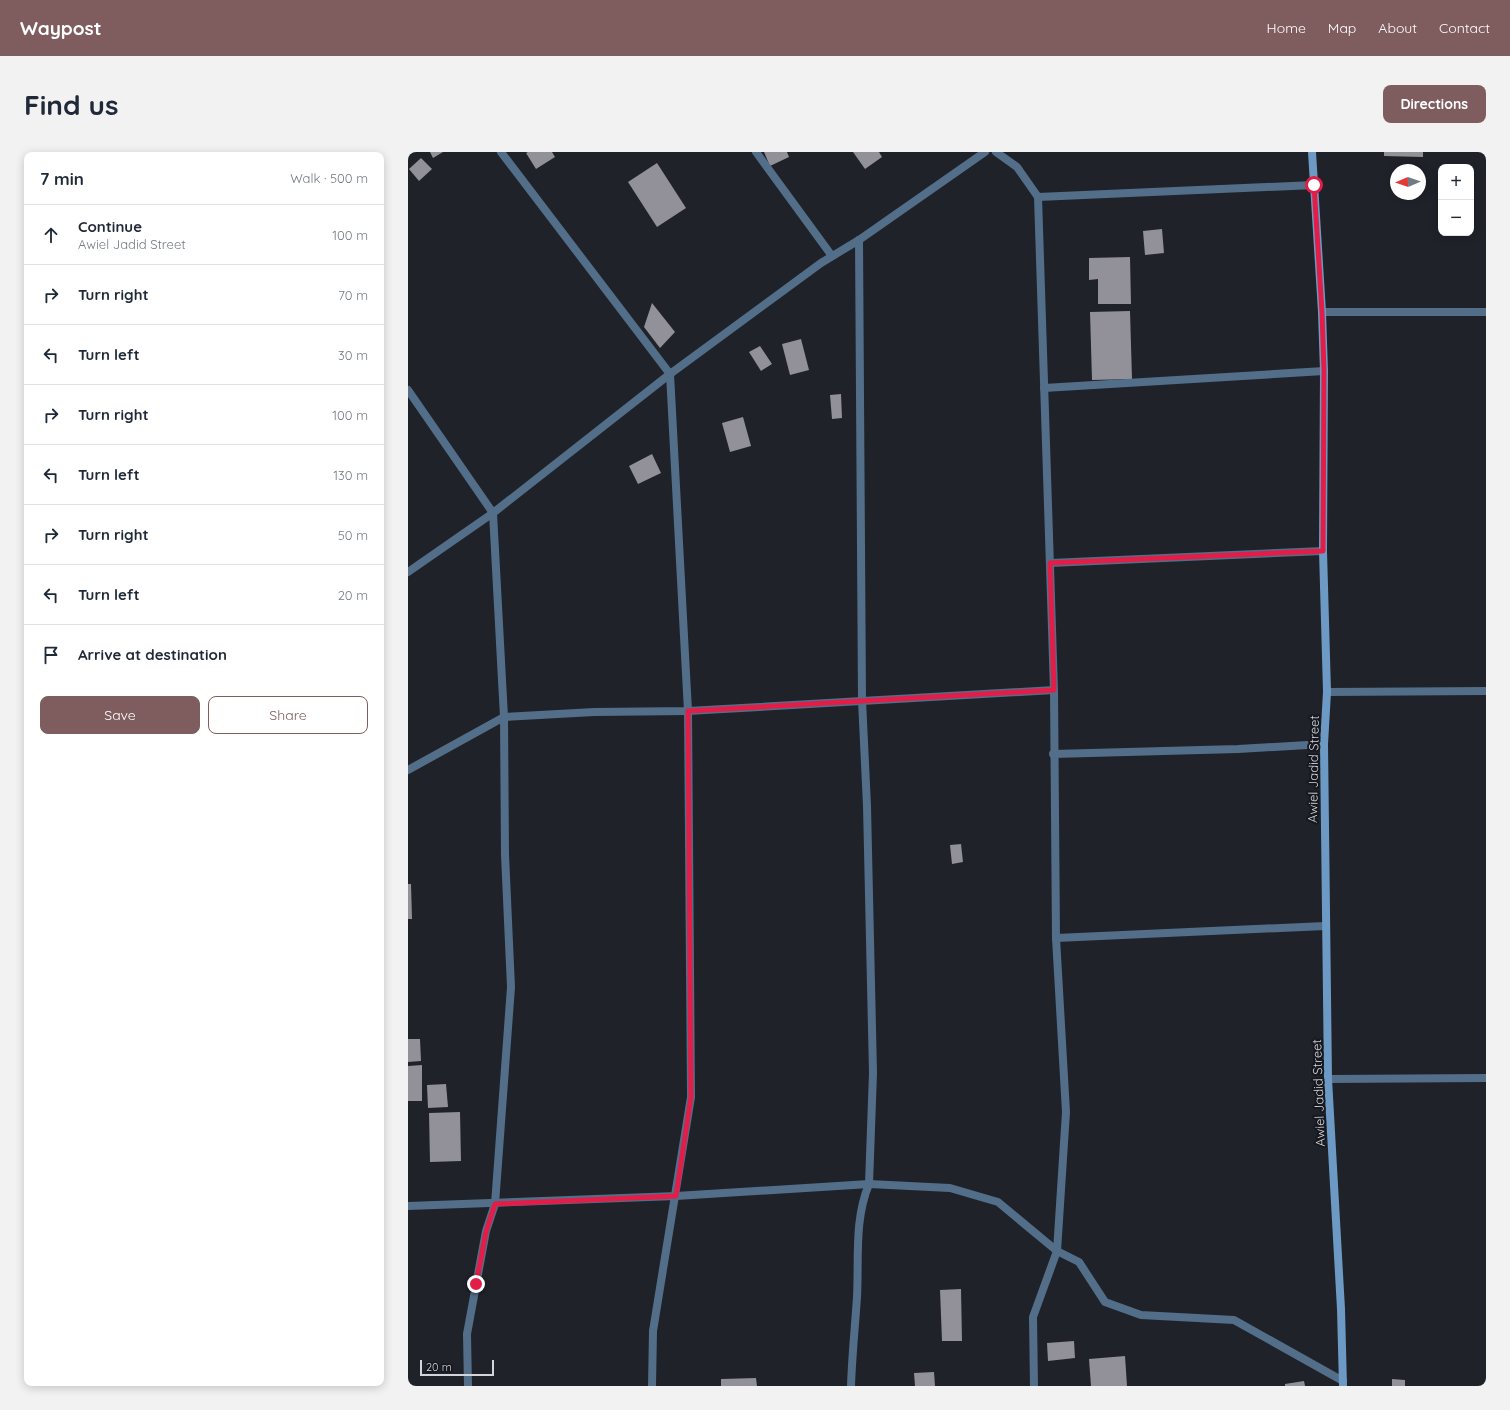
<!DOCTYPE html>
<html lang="en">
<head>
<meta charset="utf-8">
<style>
	:root { --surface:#fff; --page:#f2f2f3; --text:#1f2937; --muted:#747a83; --line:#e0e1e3; --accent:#7f5d5f }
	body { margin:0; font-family:Quicksand,sans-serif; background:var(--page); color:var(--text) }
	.controls { position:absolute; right:12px; top:12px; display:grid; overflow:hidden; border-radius:8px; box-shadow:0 2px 10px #0003 }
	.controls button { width:36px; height:36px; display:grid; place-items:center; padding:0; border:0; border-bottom:1px solid var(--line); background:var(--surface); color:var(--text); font:20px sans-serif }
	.compass { position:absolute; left:982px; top:12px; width:36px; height:36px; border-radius:50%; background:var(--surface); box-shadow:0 2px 10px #0003; rotate:268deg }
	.scale { position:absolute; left:12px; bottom:10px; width:74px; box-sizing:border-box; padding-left:4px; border:2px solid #d4d5da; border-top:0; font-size:11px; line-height:14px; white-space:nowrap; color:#d4d5da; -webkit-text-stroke:3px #16181f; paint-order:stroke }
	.stop { position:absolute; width:12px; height:12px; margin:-9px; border:3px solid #e11d48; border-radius:50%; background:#fff }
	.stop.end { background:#e11d48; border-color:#fff; box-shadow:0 1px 4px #0008 }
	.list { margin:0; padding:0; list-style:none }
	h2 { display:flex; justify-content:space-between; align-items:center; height:52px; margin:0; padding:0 16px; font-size:17px }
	h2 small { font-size:13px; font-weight:400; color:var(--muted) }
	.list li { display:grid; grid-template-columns:26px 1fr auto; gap:12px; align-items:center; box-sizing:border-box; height:60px; padding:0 16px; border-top:1px solid var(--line) }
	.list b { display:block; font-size:15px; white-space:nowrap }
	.list p { margin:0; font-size:13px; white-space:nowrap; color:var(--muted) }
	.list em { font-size:13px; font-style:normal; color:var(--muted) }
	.actions { display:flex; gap:8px; padding:12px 16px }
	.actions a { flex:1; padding:9px 0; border:1px solid var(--accent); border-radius:8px; text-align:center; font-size:14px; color:var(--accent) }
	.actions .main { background:var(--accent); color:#fff }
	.icon { flex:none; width:22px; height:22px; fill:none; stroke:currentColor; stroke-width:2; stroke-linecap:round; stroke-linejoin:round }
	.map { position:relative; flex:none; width:1078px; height:1234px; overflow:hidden; border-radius:8px }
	header { display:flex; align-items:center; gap:24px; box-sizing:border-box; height:56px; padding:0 20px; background:var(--accent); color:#fff }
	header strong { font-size:19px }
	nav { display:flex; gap:22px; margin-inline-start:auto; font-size:14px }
	.intro { display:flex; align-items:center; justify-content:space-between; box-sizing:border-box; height:96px; padding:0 24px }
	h1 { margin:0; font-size:28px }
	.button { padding:10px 18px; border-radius:8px; background:var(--accent); color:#fff; font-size:14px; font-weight:700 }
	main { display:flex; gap:24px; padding:0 24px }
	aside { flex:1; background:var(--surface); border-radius:8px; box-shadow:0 2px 10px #0003 }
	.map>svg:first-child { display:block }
	.building { fill:#929099 }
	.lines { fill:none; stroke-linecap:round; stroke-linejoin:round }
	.street { stroke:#536e89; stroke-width:8 }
	.secondary { stroke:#6d9ac4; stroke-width:8 }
	.route { stroke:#e11d48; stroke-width:5 }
	.labels { text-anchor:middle; stroke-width:4; stroke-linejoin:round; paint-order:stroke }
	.street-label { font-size:13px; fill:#d4d5da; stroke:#16181f }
</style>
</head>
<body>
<header>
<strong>Waypost</strong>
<nav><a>Home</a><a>Map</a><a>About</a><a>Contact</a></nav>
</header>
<div class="intro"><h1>Find us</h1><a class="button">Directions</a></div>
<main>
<aside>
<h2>7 min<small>Walk · 500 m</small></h2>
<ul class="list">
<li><svg class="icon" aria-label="ahead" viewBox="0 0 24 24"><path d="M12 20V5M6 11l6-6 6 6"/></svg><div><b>Continue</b><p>Awiel Jadid Street</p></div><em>100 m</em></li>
<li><svg class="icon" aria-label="right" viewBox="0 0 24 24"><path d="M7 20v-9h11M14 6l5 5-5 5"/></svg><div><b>Turn right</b></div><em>70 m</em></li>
<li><svg class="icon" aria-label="left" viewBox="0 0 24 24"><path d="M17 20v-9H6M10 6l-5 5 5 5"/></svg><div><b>Turn left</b></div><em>30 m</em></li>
<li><svg class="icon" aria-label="right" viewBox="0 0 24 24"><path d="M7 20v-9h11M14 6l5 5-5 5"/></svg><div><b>Turn right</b></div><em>100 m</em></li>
<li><svg class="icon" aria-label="left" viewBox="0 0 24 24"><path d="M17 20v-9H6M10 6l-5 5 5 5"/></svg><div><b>Turn left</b></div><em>130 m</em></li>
<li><svg class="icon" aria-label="right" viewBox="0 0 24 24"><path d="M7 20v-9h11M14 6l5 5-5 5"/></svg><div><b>Turn right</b></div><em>50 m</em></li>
<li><svg class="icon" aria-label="left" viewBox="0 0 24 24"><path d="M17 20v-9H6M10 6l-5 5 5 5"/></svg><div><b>Turn left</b></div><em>20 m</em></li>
<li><svg class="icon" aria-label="arrive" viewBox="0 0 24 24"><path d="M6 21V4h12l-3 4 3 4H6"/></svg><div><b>Arrive at destination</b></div></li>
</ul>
<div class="actions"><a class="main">Save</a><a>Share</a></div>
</aside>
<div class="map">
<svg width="1078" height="1234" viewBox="0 0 1078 1234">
	<rect width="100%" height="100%" fill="#1f2229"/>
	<g class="building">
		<path d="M22,0H35L25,6Z"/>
		<path d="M120,0H144L147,5L128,17L118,1Z"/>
		<path d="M356,0H379L381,5L362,14Z"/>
		<path d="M445,0H471L474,5L457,17Z"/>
		<path d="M976,0H1015V5L976,4Z"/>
		<path d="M13,6L24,17L11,29L1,17Z"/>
		<path d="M249,11L278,56L249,75L220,30Z"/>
		<path d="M754,77L756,101L737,103L735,79Z"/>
		<path d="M722,105L723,152H690V127L681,128V106Z"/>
		<path d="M244,151L267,180L252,196L236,175Z"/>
		<path d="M722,159L724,227L684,228L682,160Z"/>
		<path d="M393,187L401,218L382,223L374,192Z"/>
		<path d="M352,194L364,212L353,219L341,200Z"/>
		<path d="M433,242L434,266L424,267L422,243Z"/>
		<path d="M335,265L343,294L322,300L314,271Z"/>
		<path d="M244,302L253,321L230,332L221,314Z"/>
		<path d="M553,692L555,710L544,712L542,693Z"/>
		<path d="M0,732H3L4,767H0Z"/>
		<path d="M0,887H12L13,909L0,910Z"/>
		<path d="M14,913V949H0V914Z"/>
		<path d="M38,932L40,955L20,956L19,933Z"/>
		<path d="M52,960L53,1009L22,1010L21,961Z"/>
		<path d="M553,1137L554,1189H534L532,1138Z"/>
		<path d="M666,1189L667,1206L640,1209L639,1191Z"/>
		<path d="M717,1204L719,1234H683L681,1207Z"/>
		<path d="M526,1220L527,1234H507L506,1221Z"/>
		<path d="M348,1226L349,1234H313V1227Z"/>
		<path d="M984,1227L997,1228V1234H984Z"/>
		<path d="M896,1229L897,1234H877V1232Z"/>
	</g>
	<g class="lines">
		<g class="street">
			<path d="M93,0L262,222L280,559L283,945L245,1179L244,1234"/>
			<path d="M348,0L424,104"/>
			<path d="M588,0L609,15L630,45L646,538L648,786L658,960L649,1099L625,1165L626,1234"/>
			<path d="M630,45L906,33"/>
			<path d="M914,160H1078"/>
			<path d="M636,236L916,219"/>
			<path d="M0,238L85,361L96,565L97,703L103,835L87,1052L78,1079L59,1182L60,1234"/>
			<path d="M642,411L915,399"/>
			<path d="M0,420L85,361L262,222L413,111L451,88L577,0"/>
			<path d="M919,540L1078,539"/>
			<path d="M645,602L830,597L916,592"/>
			<path d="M0,618L96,565L186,560L280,559L646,538"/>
			<path d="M648,786L917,774"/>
			<path d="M920,927L1078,926"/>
			<path d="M0,1054L268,1044L461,1032L542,1036L590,1050L649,1099L671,1110L697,1150L733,1163L826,1168L935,1229"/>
			<path d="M443,1234C444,1204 447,1175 449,1145C451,1107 446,1068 461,1032L465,921L459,654L454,548L451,88"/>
		</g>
		<path class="secondary" d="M904,0L914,160L916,219L915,399L919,540L916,592L920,927L933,1157L935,1234"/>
	</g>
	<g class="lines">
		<path class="route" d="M68,1132L78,1080L87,1052L268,1044L283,945L280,559L646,538L642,411L915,399L916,219L914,160L906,33"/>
	</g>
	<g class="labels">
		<g class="street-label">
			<text transform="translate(905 617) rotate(-89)" y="5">Awiel Jadid Street</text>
			<text transform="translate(910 941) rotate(-92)" y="5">Awiel Jadid Street</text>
		</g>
	</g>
</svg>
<div class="controls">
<button>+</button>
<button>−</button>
</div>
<svg class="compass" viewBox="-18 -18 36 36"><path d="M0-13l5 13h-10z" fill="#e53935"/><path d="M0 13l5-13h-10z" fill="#747a83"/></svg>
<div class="scale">20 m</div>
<div class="stop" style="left:906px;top:33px"></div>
<div class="stop end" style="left:68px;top:1132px"></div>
</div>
</main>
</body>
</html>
